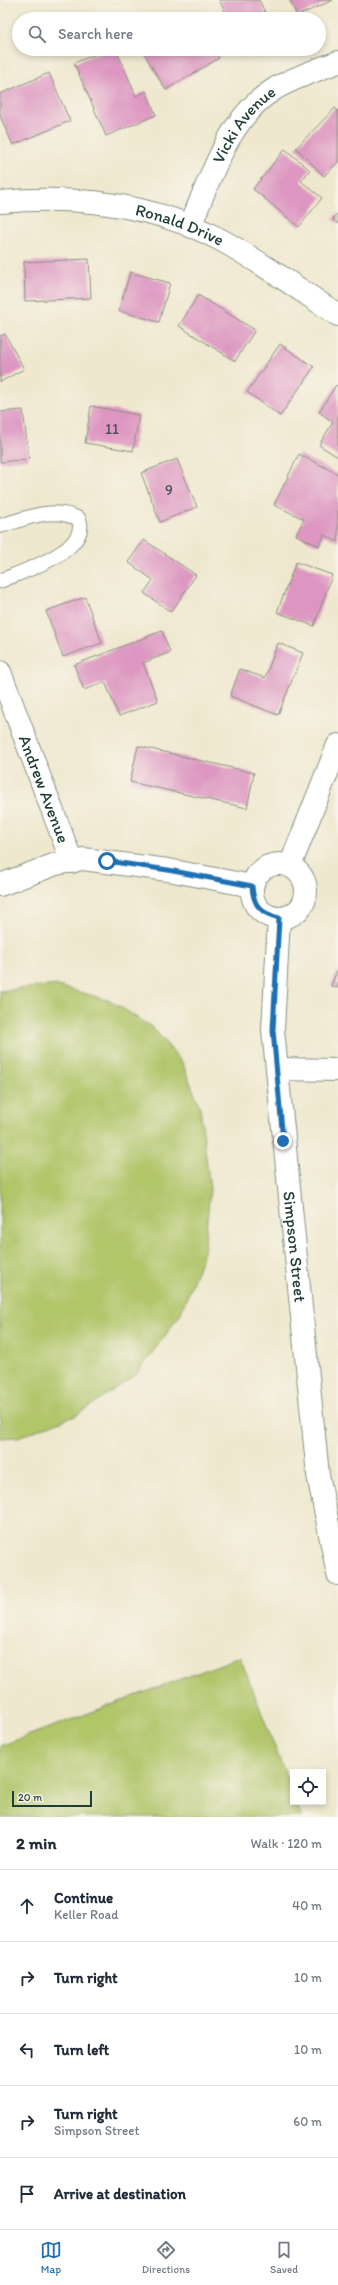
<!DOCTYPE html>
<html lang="en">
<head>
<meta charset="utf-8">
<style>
	:root { --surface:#fff; --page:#f2f2f3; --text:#1f2937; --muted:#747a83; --line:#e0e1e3; --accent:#1f6fb2 }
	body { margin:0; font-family:Itim,sans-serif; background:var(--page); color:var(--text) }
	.controls { position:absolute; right:12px; bottom:12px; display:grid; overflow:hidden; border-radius:0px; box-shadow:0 2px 6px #0003 }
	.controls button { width:36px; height:36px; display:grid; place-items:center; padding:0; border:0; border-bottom:1px solid var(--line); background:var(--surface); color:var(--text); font:20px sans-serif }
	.scale { position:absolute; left:12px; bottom:10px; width:80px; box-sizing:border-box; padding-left:4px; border:2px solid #1f3d34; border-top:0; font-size:11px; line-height:14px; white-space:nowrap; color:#1f3d34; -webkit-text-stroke:3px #f7f3e8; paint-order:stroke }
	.stop { position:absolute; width:12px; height:12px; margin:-9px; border:3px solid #1f6fb2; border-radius:50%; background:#fff }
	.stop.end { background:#1f6fb2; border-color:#fff; box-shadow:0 1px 4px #0008 }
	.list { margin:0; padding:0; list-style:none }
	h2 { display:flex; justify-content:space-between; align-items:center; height:52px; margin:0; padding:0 16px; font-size:17px }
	h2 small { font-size:13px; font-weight:400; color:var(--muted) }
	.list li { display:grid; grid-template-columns:26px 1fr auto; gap:12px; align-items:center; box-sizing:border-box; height:72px; padding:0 16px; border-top:1px solid var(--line) }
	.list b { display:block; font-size:15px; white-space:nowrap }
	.list p { margin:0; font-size:13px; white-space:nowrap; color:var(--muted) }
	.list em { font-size:13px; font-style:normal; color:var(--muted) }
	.icon { flex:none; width:22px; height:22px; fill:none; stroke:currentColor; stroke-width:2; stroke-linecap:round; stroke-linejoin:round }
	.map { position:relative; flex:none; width:338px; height:1817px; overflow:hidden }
	.search { position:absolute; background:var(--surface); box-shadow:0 2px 6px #0003; left:12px; right:12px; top:12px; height:44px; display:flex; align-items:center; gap:10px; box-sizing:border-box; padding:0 14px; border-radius:22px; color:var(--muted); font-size:15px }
	.sheet { height:412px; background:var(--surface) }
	nav { display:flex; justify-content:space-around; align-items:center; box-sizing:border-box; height:56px; border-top:1px solid var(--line); background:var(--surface); font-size:11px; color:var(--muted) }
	nav a { display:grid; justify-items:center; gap:2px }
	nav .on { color:var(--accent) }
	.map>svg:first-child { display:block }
	.green { fill:#b1c569; stroke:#68814e }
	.building { fill:#dd96c1 }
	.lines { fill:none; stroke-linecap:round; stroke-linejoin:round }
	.service-casing { stroke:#879282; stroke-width:16 }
	.minor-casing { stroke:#879282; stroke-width:24 }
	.service { stroke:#fff; stroke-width:14 }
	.minor { stroke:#fff; stroke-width:22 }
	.route { stroke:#1f6fb2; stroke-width:5 }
	.labels { text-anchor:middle; stroke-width:4; stroke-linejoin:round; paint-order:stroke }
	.number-label { font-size:15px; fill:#4e5357 }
	.street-label { font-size:17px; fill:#1f3d34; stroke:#f7f3e8 }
</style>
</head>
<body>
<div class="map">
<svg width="338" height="1817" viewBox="0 0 338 1817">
	<rect width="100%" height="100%" fill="#f7f3e8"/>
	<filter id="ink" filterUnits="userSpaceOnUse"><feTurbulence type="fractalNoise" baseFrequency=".025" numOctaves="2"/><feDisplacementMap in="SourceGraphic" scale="8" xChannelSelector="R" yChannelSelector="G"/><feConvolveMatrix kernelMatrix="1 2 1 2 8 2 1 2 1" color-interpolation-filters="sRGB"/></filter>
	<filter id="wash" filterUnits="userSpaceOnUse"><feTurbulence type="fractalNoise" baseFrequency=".012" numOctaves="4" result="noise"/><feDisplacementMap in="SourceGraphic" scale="16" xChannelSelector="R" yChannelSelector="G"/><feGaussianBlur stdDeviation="0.9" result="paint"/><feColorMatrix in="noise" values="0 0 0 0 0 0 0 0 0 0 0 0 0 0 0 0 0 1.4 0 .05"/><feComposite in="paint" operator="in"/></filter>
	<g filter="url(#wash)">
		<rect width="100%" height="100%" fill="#efe8cf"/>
		<g class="green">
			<path d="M55,985L111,1001L153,1028L182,1062L200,1107L210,1189L204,1253L180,1315L136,1375L75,1416L18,1437L0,1438V991Z"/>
			<path d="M240,1657L293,1794V1802H296L302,1817H0V1746Z"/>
		</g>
		<g id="blocks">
			<g class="building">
				<path d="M219,0H259L268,19H229Z"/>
				<path d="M290,0H333L297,16Z"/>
				<path d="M108,49H116L136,96L146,91L156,115L106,136L74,63Z"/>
				<path d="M143,49H214L219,58L166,90L142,50Z"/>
				<path d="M49,73L70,121L13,145L0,116V94Z"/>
				<path d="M335,108L338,111V162L324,176L296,148Z"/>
				<path d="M285,149L310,170L301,181L322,198L299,227L253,189Z"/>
				<path d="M338,213V224L333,219Z"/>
				<path d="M89,259L91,298L25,301L24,262Z"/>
				<path d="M130,272L170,283L159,322L119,311Z"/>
				<path d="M198,295L255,330L235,361L179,326Z"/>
				<path d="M5,334L24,369L0,382V336Z"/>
				<path d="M280,344L314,367L280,416L247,392Z"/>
				<path d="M336,385L338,387V457L319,445L333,422L319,412Z"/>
				<path d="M91,406L139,415L133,451L85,443Z"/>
				<path d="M23,410L29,459L0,462V412Z"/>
				<path d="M299,454L338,474V542L324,535L319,546L296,535L304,519L274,505Z"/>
				<path d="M177,459L197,507L160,522L141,473Z"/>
				<path d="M144,540L196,575L171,612L144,593L153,580L128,562Z"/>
				<path d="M296,562L332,575L314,626L277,612Z"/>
				<path d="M85,597L102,643L63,657L46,611Z"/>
				<path d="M162,631L170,652L143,663L158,701L119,716L105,682L84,690L74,665Z"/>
				<path d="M278,643L303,653L278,715L230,696L240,669L265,678Z"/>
				<path d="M138,746L254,773L247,808L130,782Z"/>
				<path d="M338,968V988L331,986Z"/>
			</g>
		</g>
	</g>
	<g filter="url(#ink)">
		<use href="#blocks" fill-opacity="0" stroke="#879282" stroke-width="1"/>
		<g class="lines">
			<g class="service-casing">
				<path id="service" d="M0,526C28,518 52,506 79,519C90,551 23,571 0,581"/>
			</g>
			<g class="minor-casing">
				<g id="minor">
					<path id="s1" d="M0,202C75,195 153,204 221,240C261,262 300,290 338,315"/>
					<path id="s2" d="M190,226C210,180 228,118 273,90C292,78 317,70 338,62"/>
					<path id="s3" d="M0,672L72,862"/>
					<circle cx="279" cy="891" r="27"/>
					<path d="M290,866L338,745"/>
					<path d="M0,885L56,864L83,859L168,870L252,886"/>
					<path id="s4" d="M279,918L273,1030L277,1069L318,1475L338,1574"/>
					<path d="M277,1069L338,1070"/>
				</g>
			</g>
			<use href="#service" class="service"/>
			<use href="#minor" class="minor"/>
		</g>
	</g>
	<g class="lines" filter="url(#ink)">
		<path class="route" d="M107,861L168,870L252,886C253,906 261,913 279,918L273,1030L283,1141"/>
	</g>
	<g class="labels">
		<g class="number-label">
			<text x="112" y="434">11</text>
			<text x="169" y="495">9</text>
		</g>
		<g class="street-label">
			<text dy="6" stroke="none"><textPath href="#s2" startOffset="116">Vicki Avenue</textPath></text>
			<text dy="6" stroke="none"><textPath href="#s1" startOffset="183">Ronald Drive</textPath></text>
			<text dy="6" stroke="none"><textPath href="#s3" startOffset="125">Andrew Avenue</textPath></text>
			<text dy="6" stroke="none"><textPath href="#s4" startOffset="330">Simpson Street</textPath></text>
		</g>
	</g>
</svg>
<div class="controls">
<button><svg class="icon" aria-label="locate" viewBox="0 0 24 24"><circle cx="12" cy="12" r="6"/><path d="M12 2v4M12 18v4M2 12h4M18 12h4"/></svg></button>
</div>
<div class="scale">20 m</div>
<div class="stop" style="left:107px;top:861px"></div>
<div class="stop end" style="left:283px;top:1141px"></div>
<div class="search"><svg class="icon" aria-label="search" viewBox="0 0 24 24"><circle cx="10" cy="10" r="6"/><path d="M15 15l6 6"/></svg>Search here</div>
</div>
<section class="sheet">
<h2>2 min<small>Walk · 120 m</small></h2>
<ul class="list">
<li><svg class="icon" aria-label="ahead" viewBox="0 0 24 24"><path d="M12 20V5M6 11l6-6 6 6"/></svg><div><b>Continue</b><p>Keller Road</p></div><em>40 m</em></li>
<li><svg class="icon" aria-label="right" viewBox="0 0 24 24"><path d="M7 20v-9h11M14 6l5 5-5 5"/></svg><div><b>Turn right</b></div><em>10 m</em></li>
<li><svg class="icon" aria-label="left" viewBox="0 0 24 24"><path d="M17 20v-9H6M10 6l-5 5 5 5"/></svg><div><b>Turn left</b></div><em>10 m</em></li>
<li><svg class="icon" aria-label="right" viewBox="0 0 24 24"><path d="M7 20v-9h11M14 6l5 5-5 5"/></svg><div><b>Turn right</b><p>Simpson Street</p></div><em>60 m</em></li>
<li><svg class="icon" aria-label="arrive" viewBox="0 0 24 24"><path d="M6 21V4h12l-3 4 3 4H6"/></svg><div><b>Arrive at destination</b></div></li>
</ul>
</section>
<nav>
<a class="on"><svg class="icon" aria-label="map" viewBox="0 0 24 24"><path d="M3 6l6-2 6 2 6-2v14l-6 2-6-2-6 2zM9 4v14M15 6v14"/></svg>Map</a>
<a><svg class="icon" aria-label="directions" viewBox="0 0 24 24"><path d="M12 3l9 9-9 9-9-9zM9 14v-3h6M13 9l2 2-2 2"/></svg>Directions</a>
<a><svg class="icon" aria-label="saved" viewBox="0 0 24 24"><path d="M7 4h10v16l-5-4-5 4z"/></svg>Saved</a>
</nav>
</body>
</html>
